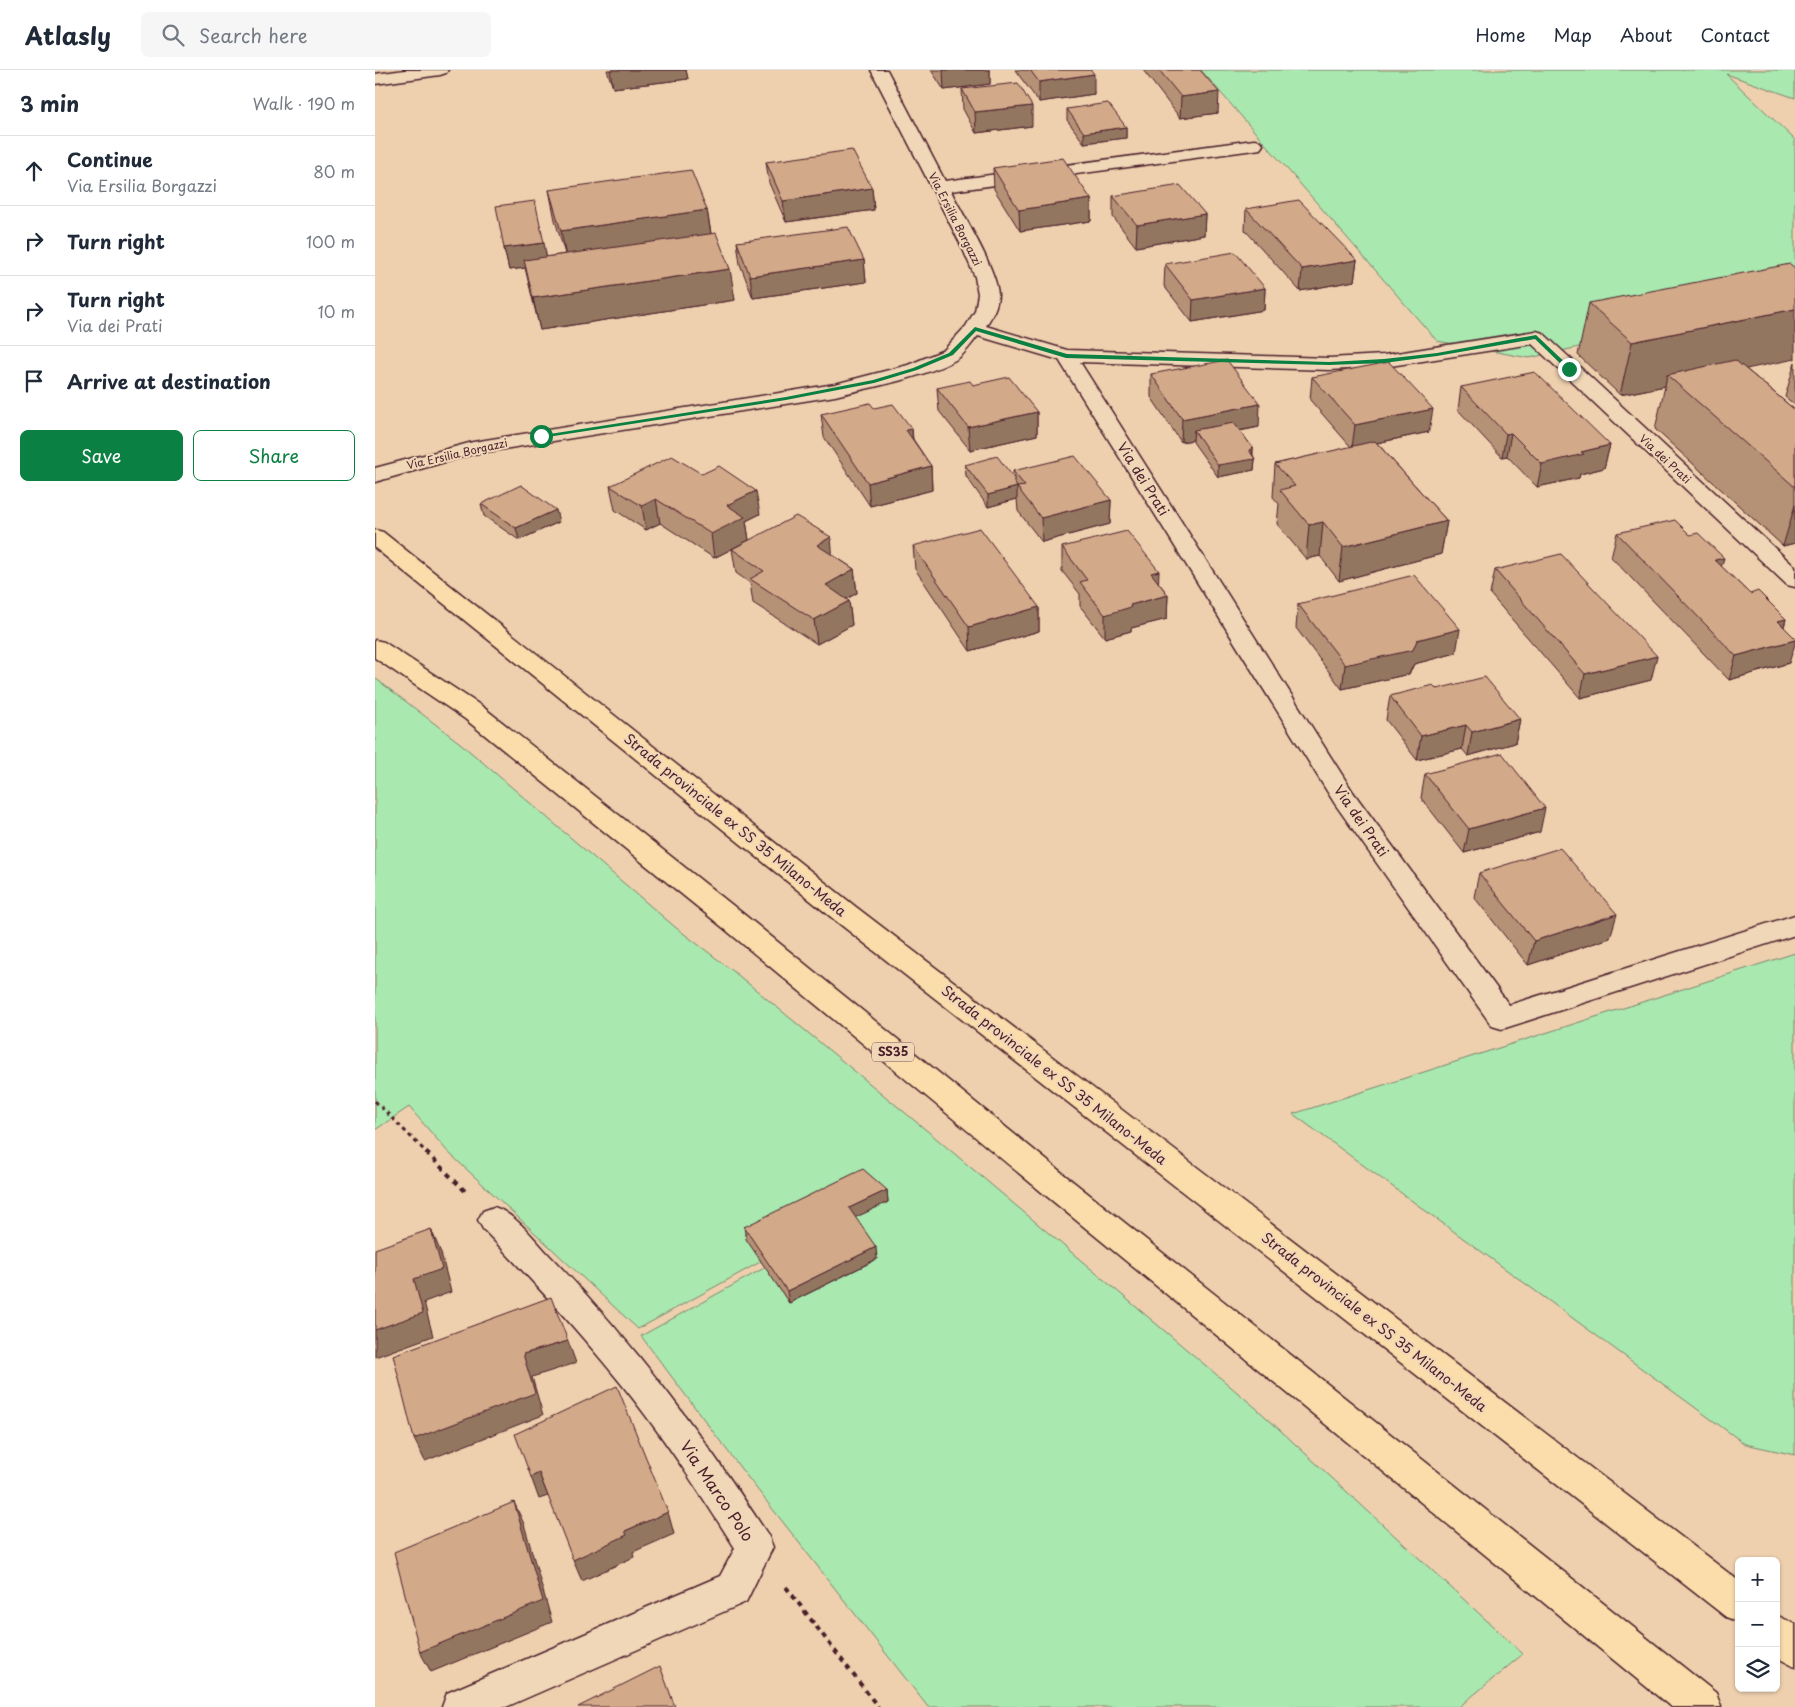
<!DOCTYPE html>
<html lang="en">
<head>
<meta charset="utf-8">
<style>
	:root { --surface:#fff; --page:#f6f6f7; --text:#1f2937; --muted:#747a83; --line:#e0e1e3; --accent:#0b8043 }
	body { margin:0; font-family:"Playpen Sans",sans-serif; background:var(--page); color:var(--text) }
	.controls { position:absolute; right:15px; bottom:15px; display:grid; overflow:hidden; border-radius:8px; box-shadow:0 1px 4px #0004 }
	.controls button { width:45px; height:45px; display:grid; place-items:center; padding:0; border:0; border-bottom:1px solid var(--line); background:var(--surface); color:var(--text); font:25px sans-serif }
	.stop { position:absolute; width:15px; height:15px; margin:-11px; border:4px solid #0b8043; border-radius:50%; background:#fff }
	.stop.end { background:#0b8043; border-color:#fff; box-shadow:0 1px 5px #0008 }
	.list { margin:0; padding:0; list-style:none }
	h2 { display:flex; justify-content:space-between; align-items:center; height:65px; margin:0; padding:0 20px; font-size:21px }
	h2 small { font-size:16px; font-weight:400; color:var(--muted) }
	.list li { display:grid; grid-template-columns:32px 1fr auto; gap:15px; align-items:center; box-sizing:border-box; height:70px; padding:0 20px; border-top:1px solid var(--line) }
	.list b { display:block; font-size:19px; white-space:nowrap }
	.list p { margin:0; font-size:16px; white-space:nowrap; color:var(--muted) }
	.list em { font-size:16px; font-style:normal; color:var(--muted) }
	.actions { display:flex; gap:10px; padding:15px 20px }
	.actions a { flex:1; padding:11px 0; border:1px solid var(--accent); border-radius:8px; text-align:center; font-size:18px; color:var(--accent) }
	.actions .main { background:var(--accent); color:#fff }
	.icon { flex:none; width:28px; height:28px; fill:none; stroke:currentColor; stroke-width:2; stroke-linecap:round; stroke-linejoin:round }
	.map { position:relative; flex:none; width:1420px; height:1637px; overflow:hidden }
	header { display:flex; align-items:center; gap:30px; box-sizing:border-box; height:70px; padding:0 25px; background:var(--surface); border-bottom:1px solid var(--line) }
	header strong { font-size:24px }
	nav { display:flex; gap:28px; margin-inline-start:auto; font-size:18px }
	.search { width:350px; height:45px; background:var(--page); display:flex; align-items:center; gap:12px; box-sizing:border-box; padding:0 18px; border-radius:8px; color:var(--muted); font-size:19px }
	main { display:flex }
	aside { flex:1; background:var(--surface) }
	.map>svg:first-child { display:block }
	.green { fill:#a9e8af; stroke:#7a846d }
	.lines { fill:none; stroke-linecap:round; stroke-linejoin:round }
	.street-casing { stroke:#4a1f2b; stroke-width:3 }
	.highway-casing { stroke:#4a1f2b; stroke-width:3 }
	.path-far1 { stroke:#4a1f2b; stroke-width:3; stroke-dasharray:4 4; stroke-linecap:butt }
	.path { stroke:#4a1f2b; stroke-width:4; stroke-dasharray:5 5; stroke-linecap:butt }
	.street { fill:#f0d7b8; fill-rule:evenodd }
	.highway { fill:#fbddab; fill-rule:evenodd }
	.wall { fill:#b59176; stroke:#4a1f2b }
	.shaded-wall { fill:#937660; stroke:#4a1f2b }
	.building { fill:#d2a989; stroke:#4a1f2b }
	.route { fill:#0b8043 }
	.labels { text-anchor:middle; stroke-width:4; stroke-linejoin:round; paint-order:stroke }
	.far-street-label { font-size:11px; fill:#4a1f2b; stroke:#f0d7b8 }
	.shield { fill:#f0d7b8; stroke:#7c5655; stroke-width:1 }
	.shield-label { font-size:12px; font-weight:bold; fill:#4a1f2b }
	.street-label { font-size:14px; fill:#4a1f2b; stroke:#f0d7b8 }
	.near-street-label { font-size:16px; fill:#4a1f2b; stroke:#f0d7b8 }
</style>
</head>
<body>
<header>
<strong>Atlasly</strong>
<div class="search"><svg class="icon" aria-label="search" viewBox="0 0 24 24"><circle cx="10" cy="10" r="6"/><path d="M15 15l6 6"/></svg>Search here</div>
<nav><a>Home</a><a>Map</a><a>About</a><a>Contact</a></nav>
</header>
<main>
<aside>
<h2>3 min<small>Walk · 190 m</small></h2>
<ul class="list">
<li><svg class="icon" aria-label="ahead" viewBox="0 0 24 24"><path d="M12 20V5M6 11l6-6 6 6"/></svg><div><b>Continue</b><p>Via Ersilia Borgazzi</p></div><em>80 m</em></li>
<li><svg class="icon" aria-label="right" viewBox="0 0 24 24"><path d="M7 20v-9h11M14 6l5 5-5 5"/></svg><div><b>Turn right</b></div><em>100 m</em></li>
<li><svg class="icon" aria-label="right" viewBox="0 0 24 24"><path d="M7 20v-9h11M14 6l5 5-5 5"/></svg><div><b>Turn right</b><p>Via dei Prati</p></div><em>10 m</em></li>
<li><svg class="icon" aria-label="arrive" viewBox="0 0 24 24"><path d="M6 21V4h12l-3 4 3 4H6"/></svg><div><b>Arrive at destination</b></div></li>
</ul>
<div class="actions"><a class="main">Save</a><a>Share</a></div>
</aside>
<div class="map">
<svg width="1420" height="1637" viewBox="0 0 1420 1637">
	<rect width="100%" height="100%" fill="#eed0ae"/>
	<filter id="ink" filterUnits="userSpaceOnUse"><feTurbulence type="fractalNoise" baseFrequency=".02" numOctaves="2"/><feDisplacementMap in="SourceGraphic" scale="10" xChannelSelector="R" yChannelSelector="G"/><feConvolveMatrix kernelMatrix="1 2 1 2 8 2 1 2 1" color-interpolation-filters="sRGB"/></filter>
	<g filter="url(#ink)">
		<g class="green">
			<path d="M826,0H1420V28L1351,4L1420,70V230L1154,288L1062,271Z"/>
			<path d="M0,608L85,673L300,857L358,901L562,1069L881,1338L1148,1584L1084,1637H553L367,1400L266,1266L391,1197L414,1233L502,1189L387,1191L263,1259L73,1082L34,1037L0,1060Z"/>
			<path d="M1420,883V1385L1370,1374L918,1044Z"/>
		</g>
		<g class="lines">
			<g class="street-casing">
				<g id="street">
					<path d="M30,0H73L71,3L65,5L0,14V4Z"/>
					<path d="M496,0H512L570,111L879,70L885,71L888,75L885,79L879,80L576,121C588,145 621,198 623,224C623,236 617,246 611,256L692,280L954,288L1009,285L1161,261L1168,263L1420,497V517L1412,515L1157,274L1009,297L954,300L705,292L978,722L1134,935L1420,845V865L1127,959L1117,956L960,734L684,290L603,266C597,273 590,284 582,289C549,308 497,317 460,326L98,384L0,412V398L98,372L460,314L533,295L569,280L591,256L600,241L603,224L600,207L587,177Z"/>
					<path d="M119,1137C141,1144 159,1169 175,1186C260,1274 326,1363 393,1465L398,1477L371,1532L131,1637H67L72,1623L345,1506L360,1478C328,1428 296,1378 259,1330C212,1270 161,1214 108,1159L103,1150L108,1141Z"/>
				</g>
			</g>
			<g class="highway-casing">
				<g id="highway">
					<path d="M0,460L8,462L481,837L1364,1511V1552L1351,1547L461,851L0,478Z"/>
					<path d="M0,570L9,572L108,637L366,842L691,1106L1341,1623L1346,1637H1296L669,1124L346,856L90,649L0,588Z"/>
					<path d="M1401,1545L1420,1554V1597L1401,1587Z"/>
				</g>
			</g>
			<path class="path-far1" d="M0,1031L53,1084"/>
			<g class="path">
				<path d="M51,1082L90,1121"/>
				<path d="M411,1517L503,1637"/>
			</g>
			<use href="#street" class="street"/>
			<use href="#highway" class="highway"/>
		</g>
		<g class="wall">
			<path d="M232,0H311L313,9L238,18Z"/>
			<path d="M556,0H615V14L569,20Z"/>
			<path d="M640,0H716L719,24L664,32Z"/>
			<path d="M768,0H825L843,43L805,48Z"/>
			<path d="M587,19L657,56L601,63L588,39Z"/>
			<path d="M692,39L751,57V68L709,73L692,50Z"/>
			<path d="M391,92L497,118L499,140L411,152L394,113Z"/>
			<path d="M618,98L716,129V151L645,161L619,119Z"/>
			<path d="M174,120L332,140L336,163L360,230L165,260L150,198L134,200L129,178L171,187L190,184L180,150Z"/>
			<path d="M738,126L830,144L829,165L761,177L738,147Z"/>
			<path d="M871,139L982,190L979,211L925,221L870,160Z"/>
			<path d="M362,172L489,190L491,212L378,228L365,194Z"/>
			<path d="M790,194L890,218L889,240L817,252L789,216Z"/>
			<path d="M1214,233L1371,299L1420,340V473L1408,476L1280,359L1290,316L1245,325L1203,285Z"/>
			<path d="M1420,292V335L1410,327Z"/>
			<path d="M776,304L884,357L865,361L878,378V385L880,389L879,400L843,407L818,372V370L806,372L776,327Z"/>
			<path d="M937,307L1054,362L1002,373L1072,451L1066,484L964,511L945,486L931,489L902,454L904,434L898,427L900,394L976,377L935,330Z"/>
			<path d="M598,315L662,342V365L595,380L564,341L562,318Z"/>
			<path d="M1086,317L1235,375L1229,398L1205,404L1204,408L1162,417L1132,386L1127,387L1083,340Z"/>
			<path d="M446,344L537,359L538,369L556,396L557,420L495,436L449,367Z"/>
			<path d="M590,395L639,408L638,401L736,430L735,454L667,472L643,441L642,429L613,437L591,406Z"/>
			<path d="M235,416L385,444L371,451L374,470L339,488L285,453L271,460L240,440Z"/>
			<path d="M106,434L184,452L144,470L109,446Z"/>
			<path d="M1242,463L1347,497L1375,524L1411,549L1409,557L1414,593L1354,610L1236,487Z"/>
			<path d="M538,476L664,537V561L595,581L540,499Z"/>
			<path d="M687,477L784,513L793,525L792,549L756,558V561L730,568L705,536V524L687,501Z"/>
			<path d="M357,479L458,485L479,499L482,523L471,529L474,531L477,555L442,574L378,533L375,513L361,503Z"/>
			<path d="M1120,500L1276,610L1205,628L1115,524Z"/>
			<path d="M923,534L1081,583L1039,594L1034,604L967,619L921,558Z"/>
			<path d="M1062,619L1145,649L1140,673L1093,686L1087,679L1042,690L1011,650L1015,626Z"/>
			<path d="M1050,704L1165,762L1089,783L1046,728Z"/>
			<path d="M1104,803L1235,868L1153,895L1099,827Z"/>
			<path d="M512,1120L513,1132L480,1147L502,1189L414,1233L371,1169L369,1157Z"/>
		</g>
		<g class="shaded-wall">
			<path d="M235,0H311L313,9L238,18Z"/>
			<path d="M568,0H615V14L569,20Z"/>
			<path d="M719,4V24L664,32V12Z"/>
			<path d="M844,22L843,43L805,48L806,27Z"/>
			<path d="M657,36V56L601,63L600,42Z"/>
			<path d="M751,57V68L709,73V63Z"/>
			<path d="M497,118L499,140L411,152L408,131Z"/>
			<path d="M716,129V151L645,161L644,140Z"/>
			<path d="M332,140L337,171L192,192L186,161Z"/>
			<path d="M830,144L829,165L761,177L762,155Z"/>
			<path d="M169,173L173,195L134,200L129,178Z"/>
			<path d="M489,190L491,212L378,228L375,206Z"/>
			<path d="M982,190L979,211L925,221L927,199Z"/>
			<path d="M355,199L360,230L165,260L158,228Z"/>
			<path d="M890,218L889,240L817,252L818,230Z"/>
			<path d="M1420,239V289L1302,313L1292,305L1290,316L1245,325L1257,272Z"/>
			<path d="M885,334L884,357L824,368L819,360L818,370L806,372L807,349Z"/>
			<path d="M1058,339L1054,362L977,378L980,355Z"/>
			<path d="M662,342V365L595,380L593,357Z"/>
			<path d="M537,359L538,382L531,360Z"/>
			<path d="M1136,363L1132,386L1127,387L1131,364Z"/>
			<path d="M1235,375L1229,398L1205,404L1204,408L1162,417L1167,394L1206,382Z"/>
			<path d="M878,378L877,389H880L879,400L843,407V395L874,380Z"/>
			<path d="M556,396L557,420L495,436L493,413Z"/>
			<path d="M642,417V429L613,437V425Z"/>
			<path d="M381,421L385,444L371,451L374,470L339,488L336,464L352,435Z"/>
			<path d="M281,429L285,453L271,460L267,436Z"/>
			<path d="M736,430L735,454L667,472L666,448Z"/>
			<path d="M1420,435V473L1408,476Z"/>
			<path d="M181,440L184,452L144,470L141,458Z"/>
			<path d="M1072,451L1066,484L964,511L968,477Z"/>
			<path d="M948,452L945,486L931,489L934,455Z"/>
			<path d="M456,467L458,491L442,475Z"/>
			<path d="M1349,488L1342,512L1340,490Z"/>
			<path d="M479,499L482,523L454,539L451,515Z"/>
			<path d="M784,501L783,525L776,503Z"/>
			<path d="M793,525L792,549L756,558V561L730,568V545L755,535Z"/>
			<path d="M474,531L477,555L442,574L439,550Z"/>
			<path d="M664,537V561L595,581L594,557Z"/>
			<path d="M1411,549L1404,573L1403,551Z"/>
			<path d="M1085,559L1081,583L1039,594L1034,604L967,619L970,595L1042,570Z"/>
			<path d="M1420,570V574L1414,593L1354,610L1361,586Z"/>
			<path d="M1282,586L1276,610L1205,628L1210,604Z"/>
			<path d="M1145,649L1140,673L1093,686L1097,662Z"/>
			<path d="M1091,655L1087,679L1042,690L1046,666Z"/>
			<path d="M1170,738L1165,762L1089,783L1094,759Z"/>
			<path d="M1242,844L1235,868L1153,895L1159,871Z"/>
			<path d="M512,1120L513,1132L475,1150L474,1138Z"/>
			<path d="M56,1159L66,1183L76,1222L49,1232L58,1266L0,1287V1260L39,1209Z"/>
			<path d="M501,1177L502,1189L414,1233L412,1221Z"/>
			<path d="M193,1271L201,1293L157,1307L168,1345L50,1391L39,1369L148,1284Z"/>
			<path d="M164,1403L173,1426L164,1429L156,1407Z"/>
			<path d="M139,1432L149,1454L177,1552L56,1602L45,1582Z"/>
			<path d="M293,1442L299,1464L258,1482L259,1487L207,1511L198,1490L250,1461Z"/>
		</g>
		<g class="building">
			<path d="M655,0H716L719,4L664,12Z"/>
			<path d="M784,0H825L844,22L806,27Z"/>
			<path d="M643,13L657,36L600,42L587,19Z"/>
			<path d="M733,33L751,57L709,63L692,39Z"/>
			<path d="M477,80L497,118L408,131L391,92Z"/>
			<path d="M688,88L716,129L644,140L618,98Z"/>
			<path d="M316,100L332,140L186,161L174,120Z"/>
			<path d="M805,115L830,144L762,155L738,126Z"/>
			<path d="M924,130L982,190L927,199L871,139Z"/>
			<path d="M160,131L169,173L129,178L121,136Z"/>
			<path d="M473,157L489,190L375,206L362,172Z"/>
			<path d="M341,163L355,199L158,228L149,190Z"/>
			<path d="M860,182L890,218L818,230L790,194Z"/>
			<path d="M1415,194L1420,198V239L1257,272L1214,233Z"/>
			<path d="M852,290L885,334L807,349L776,304Z"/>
			<path d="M1360,290L1420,340V417L1292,305Z"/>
			<path d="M1014,292L1058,339L980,355L937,307Z"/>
			<path d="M1160,302L1235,375L1206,382L1209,384L1167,394L1136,363L1131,364L1086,317Z"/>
			<path d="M634,307L662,342L593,357L562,318L595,311L598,315Z"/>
			<path d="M495,333L499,338L518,334L537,359L531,360L556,396L493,413L446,344Z"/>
			<path d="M859,353L878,378L874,380L880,389L843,395L819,360Z"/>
			<path d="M1000,371L1072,451L968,477L948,452L934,455L905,420L920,416L900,394Z"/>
			<path d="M297,386L327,404L344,396L381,421L352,435L370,447L336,464L281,429L267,436L235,416Z"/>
			<path d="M622,386L639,408V412L642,417L613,425L590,395Z"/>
			<path d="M700,386L736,430L666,448L642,417L650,416L638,401Z"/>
			<path d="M146,415L181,440L141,458L106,434Z"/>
			<path d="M421,446L456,467L442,475L479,499L451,515L474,531L439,550L375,509L389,501L357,479Z"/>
			<path d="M1300,450L1315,465L1323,463L1349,488L1340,490L1375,524L1383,521L1411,549L1403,551L1420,568V570L1361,586L1242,463Z"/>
			<path d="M605,458L664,537L594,557L538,476Z"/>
			<path d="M752,461L784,501L776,503L793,525L755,535L756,537L730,545L705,512L712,510L687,477Z"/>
			<path d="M1186,484L1282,586L1210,604L1120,500Z"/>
			<path d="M1039,505L1085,559L1042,570L1038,580L970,595L923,534Z"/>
			<path d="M1110,607L1145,649L1097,662L1091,655L1046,666L1015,626L1058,615L1062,619Z"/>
			<path d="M1127,683L1170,738L1094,759L1050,704Z"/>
			<path d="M1185,778L1242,844L1159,871L1104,803Z"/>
			<path d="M488,1099L512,1120L474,1138L501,1177L412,1221L369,1157Z"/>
			<path d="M56,1159L67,1199L39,1209L48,1243L0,1260V1179Z"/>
			<path d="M176,1227L193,1271L148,1284L160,1323L39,1369L18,1285Z"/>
			<path d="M242,1316L293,1442L250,1461L252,1465L198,1490L164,1403L156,1407L140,1364Z"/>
			<path d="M139,1432L168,1531L45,1582L19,1482Z"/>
			<path d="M285,1596L300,1637H203Z"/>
		</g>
	</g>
	<path class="route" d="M600,257L692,284L954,292L1009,289L1062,283L1161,265L1197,299L1192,300L1160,269L1062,286L1009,293L954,295L691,288L601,261L578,285L542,300L499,313L411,330L166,368L162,366L411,327L498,310L538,298L574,283Z"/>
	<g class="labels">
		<g class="far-street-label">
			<text transform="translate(580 149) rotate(63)" y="4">Via Ersilia Borgazzi</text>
			<text transform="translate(82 384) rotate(-13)" y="4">Via Ersilia Borgazzi</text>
			<text transform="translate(1290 389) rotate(43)" y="4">Via dei Prati</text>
		</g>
		<rect class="shield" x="497" y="972.5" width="42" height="19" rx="4"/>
		<g class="shield-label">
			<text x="518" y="986">SS35</text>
		</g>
		<g class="street-label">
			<text transform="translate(768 409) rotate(58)" y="5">Via dei Prati</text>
			<text transform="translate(986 751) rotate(55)" y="5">Via dei Prati</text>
			<text transform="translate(360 755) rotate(39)" y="5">Strada provinciale ex SS 35 Milano-Meda</text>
			<text transform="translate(679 1005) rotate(38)" y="5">Strada provinciale ex SS 35 Milano-Meda</text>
			<text transform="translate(999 1252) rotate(38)" y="5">Strada provinciale ex SS 35 Milano-Meda</text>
		</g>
		<g class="near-street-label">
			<text transform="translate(342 1421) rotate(56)" y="6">Via Marco Polo</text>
		</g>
	</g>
</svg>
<div class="controls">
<button>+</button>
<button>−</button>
<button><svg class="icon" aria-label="layers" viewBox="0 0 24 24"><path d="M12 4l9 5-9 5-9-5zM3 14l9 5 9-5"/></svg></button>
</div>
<div class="stop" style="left:166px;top:366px"></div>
<div class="stop end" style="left:1194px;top:299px"></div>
</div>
</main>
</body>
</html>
